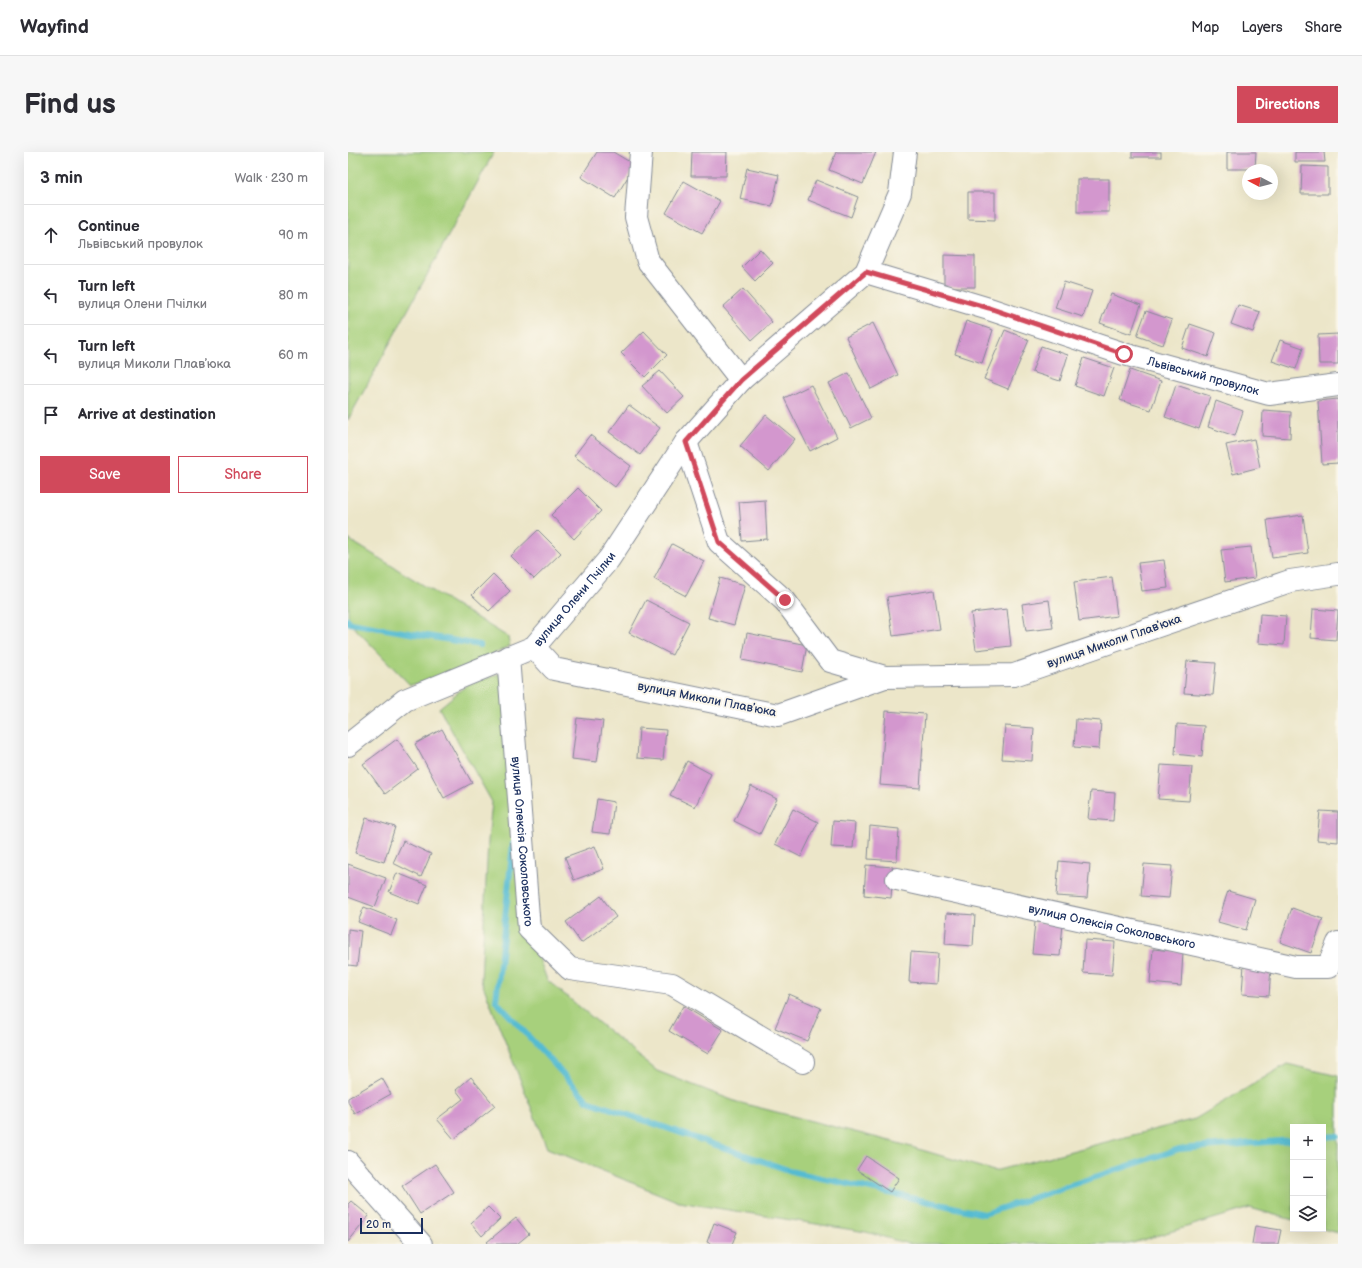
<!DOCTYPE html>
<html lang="en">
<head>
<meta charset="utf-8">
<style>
	:root { --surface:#fff; --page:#f7f7f7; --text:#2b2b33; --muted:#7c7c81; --line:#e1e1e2; --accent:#d1495b }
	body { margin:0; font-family:"Balsamiq Sans",sans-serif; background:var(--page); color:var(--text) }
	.controls { position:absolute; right:12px; bottom:12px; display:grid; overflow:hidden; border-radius:0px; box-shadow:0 4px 16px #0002 }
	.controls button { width:36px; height:36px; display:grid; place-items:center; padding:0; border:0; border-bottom:1px solid var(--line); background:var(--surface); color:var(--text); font:20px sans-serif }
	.compass { position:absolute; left:894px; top:12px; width:36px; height:36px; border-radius:50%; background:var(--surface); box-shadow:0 4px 16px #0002; rotate:277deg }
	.scale { position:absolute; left:12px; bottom:10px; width:63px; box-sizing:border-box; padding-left:4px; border:2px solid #1b2f5e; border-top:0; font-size:11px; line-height:14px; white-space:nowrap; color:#1b2f5e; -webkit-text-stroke:3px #fbf7ec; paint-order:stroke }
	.stop { position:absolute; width:12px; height:12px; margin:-9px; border:3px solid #d1495b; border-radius:50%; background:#fff }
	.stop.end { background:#d1495b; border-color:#fff; box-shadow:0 1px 4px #0008 }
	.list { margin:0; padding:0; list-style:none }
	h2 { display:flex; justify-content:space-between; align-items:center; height:52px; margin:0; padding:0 16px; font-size:17px }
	h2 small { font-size:13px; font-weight:400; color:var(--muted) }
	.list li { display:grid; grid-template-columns:26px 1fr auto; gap:12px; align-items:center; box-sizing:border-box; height:60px; padding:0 16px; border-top:1px solid var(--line) }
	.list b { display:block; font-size:15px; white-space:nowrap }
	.list p { margin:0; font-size:13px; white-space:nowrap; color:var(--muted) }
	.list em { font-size:13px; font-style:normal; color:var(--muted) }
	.actions { display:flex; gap:8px; padding:12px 16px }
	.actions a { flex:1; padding:9px 0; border:1px solid var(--accent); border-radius:0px; text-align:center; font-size:14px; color:var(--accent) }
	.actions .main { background:var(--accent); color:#fff }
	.icon { flex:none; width:22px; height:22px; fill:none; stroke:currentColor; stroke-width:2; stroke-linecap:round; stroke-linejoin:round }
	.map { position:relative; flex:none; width:990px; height:1092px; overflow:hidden; border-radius:0px }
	header { display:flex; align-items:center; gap:24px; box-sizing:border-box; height:56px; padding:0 20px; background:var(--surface); border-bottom:1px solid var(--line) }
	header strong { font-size:19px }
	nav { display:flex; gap:22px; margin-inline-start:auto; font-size:14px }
	.intro { display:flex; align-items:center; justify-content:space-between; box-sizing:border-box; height:96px; padding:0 24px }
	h1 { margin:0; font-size:28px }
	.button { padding:10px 18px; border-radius:0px; background:var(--accent); color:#fff; font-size:14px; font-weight:700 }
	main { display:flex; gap:24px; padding:0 24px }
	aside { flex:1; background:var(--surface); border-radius:0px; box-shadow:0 4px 16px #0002 }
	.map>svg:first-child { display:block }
	.green { fill:#a7d07b; stroke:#61806c }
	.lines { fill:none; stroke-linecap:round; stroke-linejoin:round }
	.stream { stroke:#54bbd2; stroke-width:6 }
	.building { fill:#d397ce }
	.minor-casing { stroke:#848a94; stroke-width:24 }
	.tertiary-casing { stroke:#848a94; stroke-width:24 }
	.minor { stroke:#fff; stroke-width:22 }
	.tertiary { stroke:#fff; stroke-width:22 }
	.route { stroke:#d1495b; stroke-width:5 }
	.labels { text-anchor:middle; stroke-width:4; stroke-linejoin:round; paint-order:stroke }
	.street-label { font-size:12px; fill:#1b2f5e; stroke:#fbf7ec }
</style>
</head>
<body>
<header>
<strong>Wayfind</strong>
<nav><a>Map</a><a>Layers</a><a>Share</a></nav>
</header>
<div class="intro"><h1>Find us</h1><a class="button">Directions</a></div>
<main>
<aside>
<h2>3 min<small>Walk · 230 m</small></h2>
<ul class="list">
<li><svg class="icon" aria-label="ahead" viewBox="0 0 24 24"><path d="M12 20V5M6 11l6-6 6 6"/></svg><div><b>Continue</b><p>Львівський провулок</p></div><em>90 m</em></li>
<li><svg class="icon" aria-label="left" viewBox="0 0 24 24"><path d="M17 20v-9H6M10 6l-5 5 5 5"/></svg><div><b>Turn left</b><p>вулиця Олени Пчілки</p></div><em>80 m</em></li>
<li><svg class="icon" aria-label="left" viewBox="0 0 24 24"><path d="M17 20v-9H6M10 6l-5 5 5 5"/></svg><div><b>Turn left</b><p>вулиця Миколи Плавʼюка</p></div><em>60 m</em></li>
<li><svg class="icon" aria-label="arrive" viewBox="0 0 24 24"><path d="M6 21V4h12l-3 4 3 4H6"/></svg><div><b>Arrive at destination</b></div></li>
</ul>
<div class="actions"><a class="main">Save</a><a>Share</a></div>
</aside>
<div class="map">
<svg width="990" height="1092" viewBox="0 0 990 1092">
	<rect width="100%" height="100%" fill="#fbf7ec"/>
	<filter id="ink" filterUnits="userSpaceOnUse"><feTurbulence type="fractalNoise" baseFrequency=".025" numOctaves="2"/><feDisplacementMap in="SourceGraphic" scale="8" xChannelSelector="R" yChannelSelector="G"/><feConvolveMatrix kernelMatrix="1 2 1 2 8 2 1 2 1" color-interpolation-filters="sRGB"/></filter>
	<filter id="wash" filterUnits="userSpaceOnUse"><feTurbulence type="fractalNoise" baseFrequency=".012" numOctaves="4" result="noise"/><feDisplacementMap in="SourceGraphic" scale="16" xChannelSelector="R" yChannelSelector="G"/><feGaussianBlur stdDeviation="0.9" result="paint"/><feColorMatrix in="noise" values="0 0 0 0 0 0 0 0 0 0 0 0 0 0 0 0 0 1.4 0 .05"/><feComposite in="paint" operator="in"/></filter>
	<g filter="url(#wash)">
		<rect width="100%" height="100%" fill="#ece6c9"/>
		<g class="green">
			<path d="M0,0H146L0,268Z"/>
			<path d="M0,387L160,485L162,494L99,525L62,533L0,469Z"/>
			<path d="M154,521L177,767L199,828L309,919L389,950L546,990L646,1019L847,967L939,912L990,924V1081L975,1077V975H945V1068L902,1056L781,1092H561L518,1080L331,1050L199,996L133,828L140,689L144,650L91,556L120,532Z"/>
		</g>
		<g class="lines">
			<g class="stream">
				<path d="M0,468L2,471L132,493"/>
				<path d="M165,692L148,849L240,949L446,1020L636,1062L831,997L945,988"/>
				<path d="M975,985L990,984"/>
			</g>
		</g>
		<g id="blocks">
			<g class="building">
				<path d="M249,0H265L287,13L267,46L233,25Z"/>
				<path d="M344,0H379L378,24H343Z"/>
				<path d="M488,0H528L515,32L481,18Z"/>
				<rect x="784" y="0" width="29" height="5"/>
				<path d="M879,0H908L907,17H879Z"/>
				<path d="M947,0H976L977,10H947Z"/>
				<path d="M954,14L980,15V42H953Z"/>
				<path d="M399,16L431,23L424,54L392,47Z"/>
				<rect x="729" y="27" width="32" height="33"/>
				<path d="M468,28L510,45L503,65L460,48Z"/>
				<path d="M336,29L372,49L354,81L318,61Z"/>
				<path d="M620,40H647V68L620,67Z"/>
				<path d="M412,97L425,111L407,129L394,115Z"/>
				<path d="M596,103L627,104V135H596Z"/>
				<path d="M716,130L744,139L735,165L707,156Z"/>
				<path d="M395,137L424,170L404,188L375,155Z"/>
				<path d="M763,142L793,153L783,182L752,171Z"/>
				<path d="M890,153L912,160L905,180L883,172Z"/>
				<path d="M798,159L824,168L815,193L789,184Z"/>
				<path d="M618,169L645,178L634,211L607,202Z"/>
				<path d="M525,171L550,223L523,237L498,185Z"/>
				<path d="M842,172L868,181L860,205L834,196Z"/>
				<path d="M657,178L681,188L660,237L636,227Z"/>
				<path d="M296,179L319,203L297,225L273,201Z"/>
				<path d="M990,182V212H971L970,183Z"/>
				<path d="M932,188L955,196L948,217L924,209Z"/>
				<path d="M693,194L720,203L712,229L684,220Z"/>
				<path d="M736,206L766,216L756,244L727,234Z"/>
				<path d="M782,218L813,229L803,258L772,248Z"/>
				<path d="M312,219L336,245L319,261L294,234Z"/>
				<path d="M501,221L523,266L503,276L481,231Z"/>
				<path d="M463,233L489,285L462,299L436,246Z"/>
				<path d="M828,233L862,244L851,277L817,265Z"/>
				<path d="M990,247V311L974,312L970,249Z"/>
				<path d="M868,249L895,259L887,284L860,275Z"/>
				<path d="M281,253L312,276L292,303L261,280Z"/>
				<path d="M915,258L943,260L942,286L914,284Z"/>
				<path d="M418,263L447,287L421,319L392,294Z"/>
				<path d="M242,283L283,314L267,335L226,304Z"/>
				<path d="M906,287L912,315L885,322L878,293Z"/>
				<path d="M230,336L253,359L226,387L203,363Z"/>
				<path d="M417,348L419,387L394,389L391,350Z"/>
				<path d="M955,363L960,401L924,406L919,368Z"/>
				<path d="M190,378L213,401L186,427L163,404Z"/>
				<path d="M324,392L356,409L338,444L306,427Z"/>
				<path d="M903,395L907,426L877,430L873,398Z"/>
				<path d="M816,408L820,436L794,439L790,411Z"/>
				<path d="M145,422L162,439L141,459L124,443Z"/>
				<path d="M764,425L769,464L731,469L726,430Z"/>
				<path d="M372,426L397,433L386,473L360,466Z"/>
				<path d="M586,438L592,477L545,484L539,445Z"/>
				<path d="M298,448L341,470L324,503L281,481Z"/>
				<path d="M701,448L705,476L678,479L674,452Z"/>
				<path d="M659,457L663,494L628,498L623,461Z"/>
				<path d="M965,457L990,459L988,488L963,486Z"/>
				<path d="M912,462L938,464L936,493L910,491Z"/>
				<path d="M399,481L459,493L454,520L394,508Z"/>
				<path d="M839,509L868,511L865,543L836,541Z"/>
				<path d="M538,559L577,562L572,636L532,633Z"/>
				<path d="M229,566L255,569L249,610L224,607Z"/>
				<path d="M728,567L753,569L751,597L726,595Z"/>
				<path d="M829,572L856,574L854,605L827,602Z"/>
				<path d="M657,574L686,576L684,609L654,607Z"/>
				<path d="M291,576L318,578L315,608L289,606Z"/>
				<path d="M94,577L124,631L96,646L67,592Z"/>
				<path d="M49,587L70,617L37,642L15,612Z"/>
				<path d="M339,609L363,622L347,655L322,643Z"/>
				<path d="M813,613L844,615L841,649L810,647Z"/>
				<path d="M403,634L429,647L412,682L386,669Z"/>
				<path d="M743,639L767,641L765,669L740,667Z"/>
				<path d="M249,647L266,650L262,682L244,680Z"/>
				<path d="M445,657L470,670L453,705L427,692Z"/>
				<path d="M972,659L990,660V690L969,688Z"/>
				<path d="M18,666L47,675L36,710L7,701Z"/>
				<path d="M485,669L507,671L505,696L483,695Z"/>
				<path d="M522,674L551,677L549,709L520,707Z"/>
				<path d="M55,689L83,702L73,725L45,711Z"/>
				<path d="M247,694L256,717L226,728L217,705Z"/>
				<path d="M711,709L742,712L739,746L708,744Z"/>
				<path d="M0,712L38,726L27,755L0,745Z"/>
				<path d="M796,712L824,714L821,746L793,744Z"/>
				<path d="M518,713L545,715L543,746L516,743Z"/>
				<path d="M49,721L79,733L71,752L41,740Z"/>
				<path d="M880,739L907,747L898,778L870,770Z"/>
				<path d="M253,744L268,765L233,791L218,770Z"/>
				<path d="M16,755L49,768L43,783L10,770Z"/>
				<path d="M944,756L975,767L963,801L932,790Z"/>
				<path d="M599,761L627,763L625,794L597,792Z"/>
				<path d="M687,770L715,772L712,804L684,802Z"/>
				<path d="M0,777L13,779L9,814L0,813Z"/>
				<path d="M737,788L767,790L764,823L735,821Z"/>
				<path d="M805,797L835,800L833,834L802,831Z"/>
				<path d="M563,800L590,802L588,832L561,830Z"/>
				<path d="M896,812L923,814L921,844L894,842Z"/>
				<path d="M441,842L473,856L459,889L427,876Z"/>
				<path d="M335,854L375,878L360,902L321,879Z"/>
				<path d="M123,925L147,954L106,987L89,967L115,947L108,938Z"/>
				<path d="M34,926L43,942L7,962L0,950V946Z"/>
				<path d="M518,1004L551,1026L542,1040L509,1018Z"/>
				<path d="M87,1012L106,1040L72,1062L54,1034Z"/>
				<path d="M3,1049L21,1064L0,1090V1052Z"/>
				<path d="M140,1055L152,1067L134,1084L123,1071Z"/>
				<path d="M168,1066L181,1082L169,1092H141L139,1090Z"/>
				<path d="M366,1071L389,1080L384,1092H363L359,1090Z"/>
				<path d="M907,1074L933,1078L930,1092H904Z"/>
			</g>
		</g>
	</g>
	<g filter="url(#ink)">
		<use href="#blocks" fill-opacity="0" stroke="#848a94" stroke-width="1"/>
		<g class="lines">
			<g class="minor-casing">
				<g id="minor">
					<path d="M293,0L288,65L300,109L393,228"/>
					<path id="s1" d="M518,120L641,157L776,202L921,242L990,233"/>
					<path d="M338,290L371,390L437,449L482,509L537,525"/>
					<path d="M186,495L206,517L430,563L537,525L666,523L942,429L990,422"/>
					<path id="s2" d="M160,505L181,777L222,817L324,832L455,910"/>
					<path id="s3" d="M549,727L948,815H980L990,791"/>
					<path d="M0,1010L73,1092"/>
				</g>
			</g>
			<g class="tertiary-casing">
				<g id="tertiary">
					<path id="s4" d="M0,593L57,548L186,495L261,407L338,290L393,228L518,120L552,41L557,0"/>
				</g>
			</g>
			<use href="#minor" class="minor"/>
			<use href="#tertiary" class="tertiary"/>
		</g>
	</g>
	<g class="lines" filter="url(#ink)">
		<path class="route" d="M437,448L371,390L338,290L393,228L518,120L641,156L776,202"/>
	</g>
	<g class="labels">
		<g class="street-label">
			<text dy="4" stroke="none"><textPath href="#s1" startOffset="353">Львівський провулок</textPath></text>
			<text dy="4" stroke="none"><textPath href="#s4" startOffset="275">вулиця Олени Пчілки</textPath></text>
			<text transform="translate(766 489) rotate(-19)" y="4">вулиця Миколи Плавʼюка</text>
			<text transform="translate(359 547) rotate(11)" y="4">вулиця Миколи Плавʼюка</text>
			<text dy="4" stroke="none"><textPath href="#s2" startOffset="185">вулиця Олексія Соколовського</textPath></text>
			<text dy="4" stroke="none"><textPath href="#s3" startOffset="220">вулиця Олексія Соколовського</textPath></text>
		</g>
	</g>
</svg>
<div class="controls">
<button>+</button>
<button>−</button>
<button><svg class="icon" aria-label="layers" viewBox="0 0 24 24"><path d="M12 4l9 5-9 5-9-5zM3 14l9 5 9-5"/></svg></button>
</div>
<svg class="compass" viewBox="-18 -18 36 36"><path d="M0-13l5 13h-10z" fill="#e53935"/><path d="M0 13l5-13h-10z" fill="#7c7c81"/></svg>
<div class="scale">20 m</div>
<div class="stop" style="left:776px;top:202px"></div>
<div class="stop end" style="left:437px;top:448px"></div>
</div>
</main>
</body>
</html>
